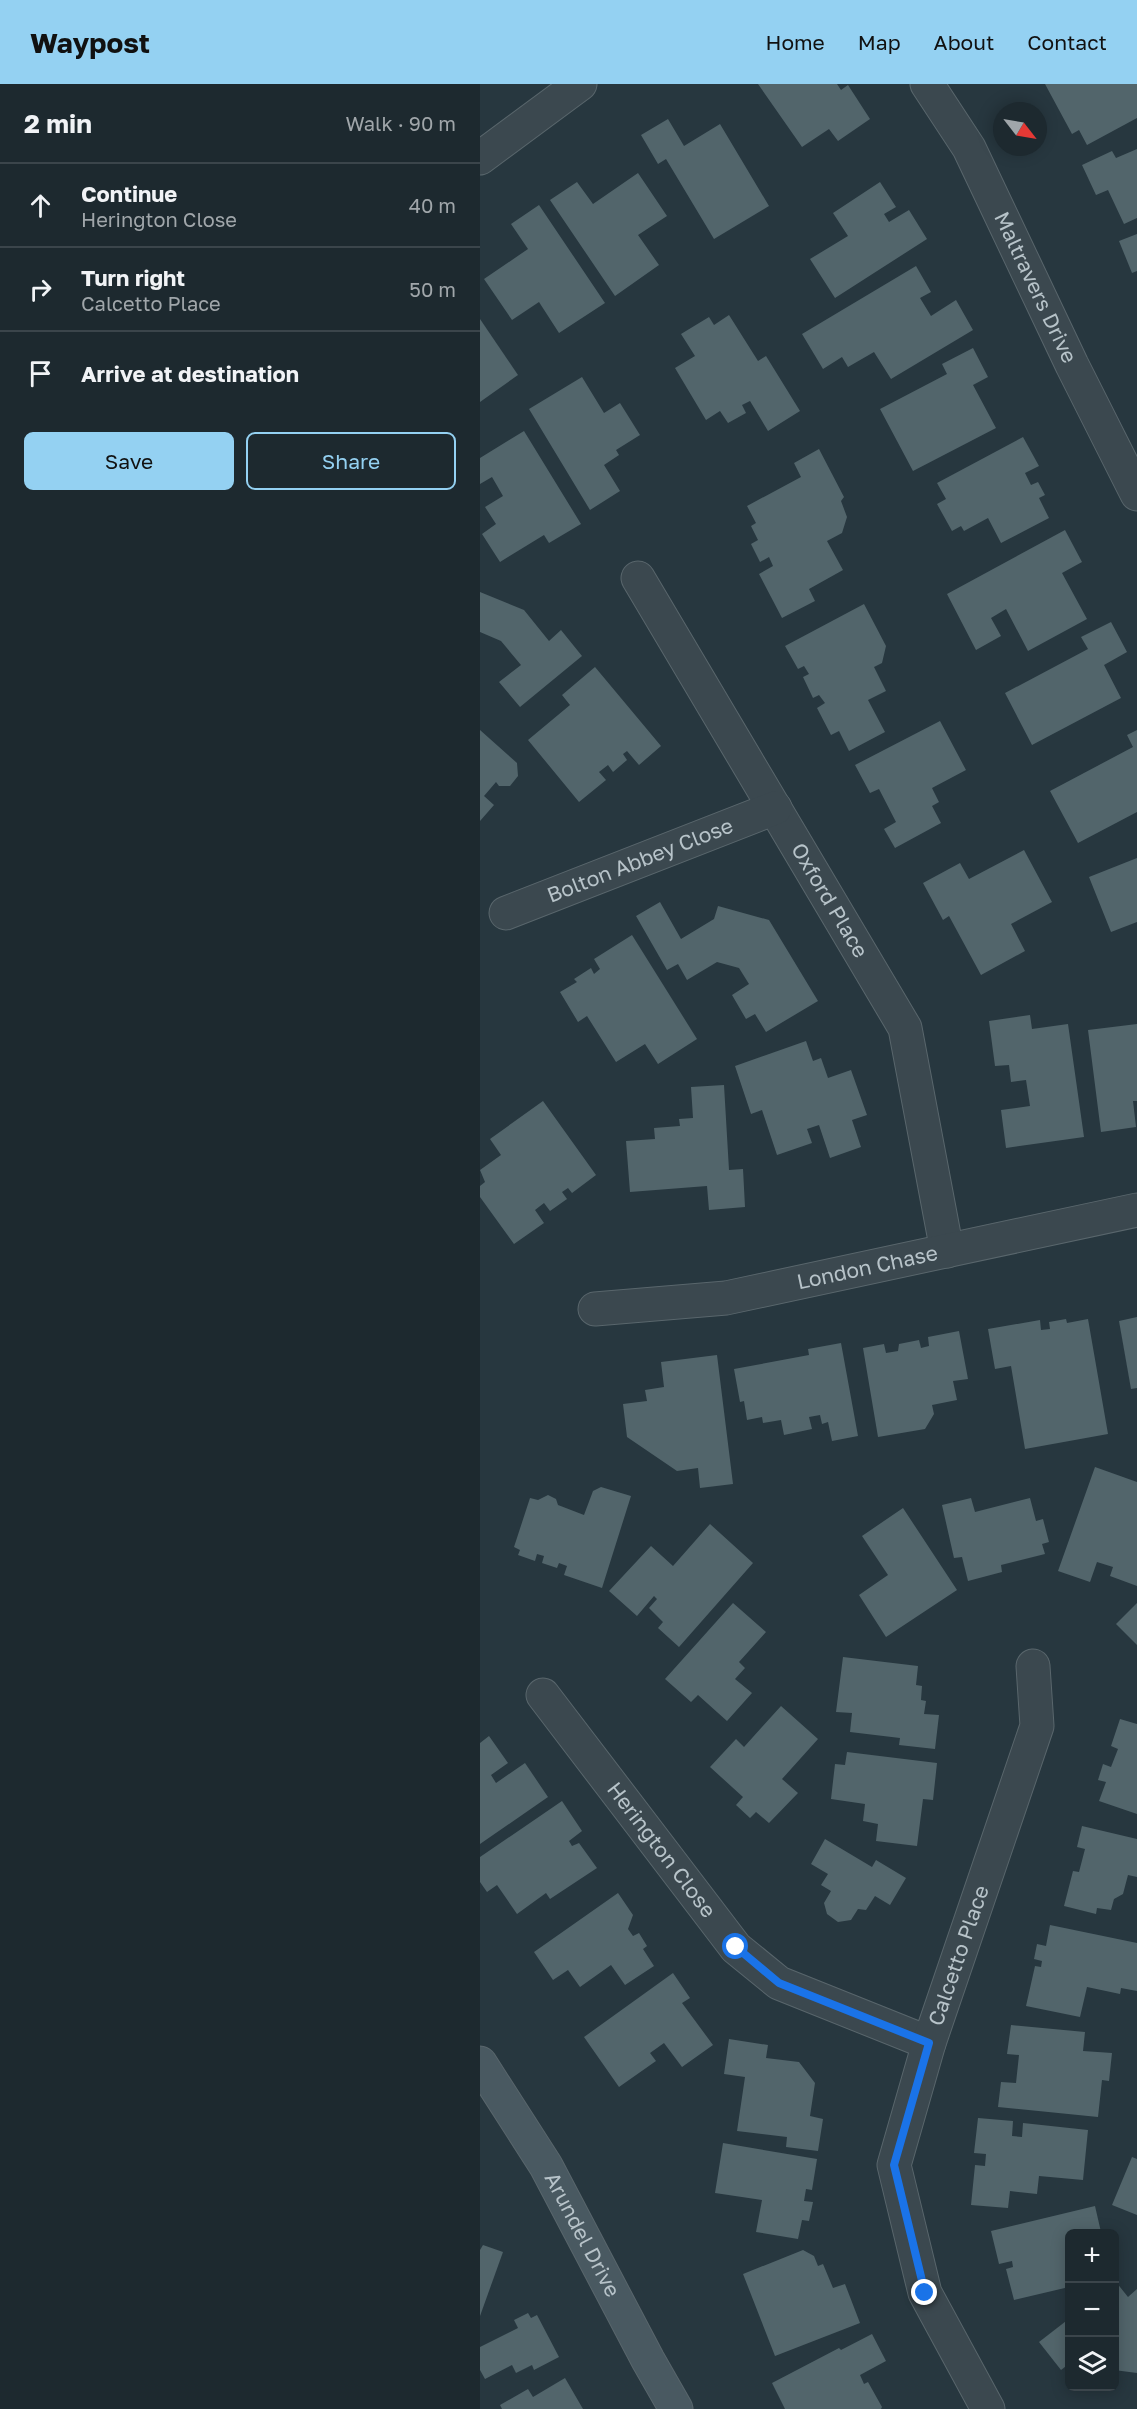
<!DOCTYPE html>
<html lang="en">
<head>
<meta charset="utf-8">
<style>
	:root { --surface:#1d292f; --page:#2a353b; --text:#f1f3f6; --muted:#a0a6aa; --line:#3b454b; --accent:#94d1f2 }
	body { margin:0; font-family:"Golos Text",sans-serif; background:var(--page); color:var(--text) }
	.controls { position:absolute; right:18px; bottom:18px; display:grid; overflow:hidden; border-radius:9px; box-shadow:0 3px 15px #0003 }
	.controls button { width:54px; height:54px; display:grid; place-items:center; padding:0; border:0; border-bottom:2px solid var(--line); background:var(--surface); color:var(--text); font:30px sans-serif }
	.compass { position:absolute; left:513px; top:18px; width:54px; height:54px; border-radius:50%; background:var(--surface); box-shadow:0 3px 15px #0003; rotate:121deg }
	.stop { position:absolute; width:18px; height:18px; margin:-14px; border:4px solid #1a73e8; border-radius:50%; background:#fff }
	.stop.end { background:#1a73e8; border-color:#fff; box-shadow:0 2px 6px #0008 }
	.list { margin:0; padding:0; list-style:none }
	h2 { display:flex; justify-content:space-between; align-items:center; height:78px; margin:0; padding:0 24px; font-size:26px }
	h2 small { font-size:20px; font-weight:400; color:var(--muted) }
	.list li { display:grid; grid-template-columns:39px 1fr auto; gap:18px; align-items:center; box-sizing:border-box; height:84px; padding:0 24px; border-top:2px solid var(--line) }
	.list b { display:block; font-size:22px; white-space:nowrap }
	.list p { margin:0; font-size:20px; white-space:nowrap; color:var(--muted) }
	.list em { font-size:20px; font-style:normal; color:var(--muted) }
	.actions { display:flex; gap:12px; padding:18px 24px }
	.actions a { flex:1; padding:14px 0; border:2px solid var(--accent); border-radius:9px; text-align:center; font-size:21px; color:var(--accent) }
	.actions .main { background:var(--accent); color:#111 }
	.icon { flex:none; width:33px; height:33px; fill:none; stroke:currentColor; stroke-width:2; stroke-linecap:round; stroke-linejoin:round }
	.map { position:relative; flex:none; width:657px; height:2325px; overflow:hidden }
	header { display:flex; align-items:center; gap:36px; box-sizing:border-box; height:84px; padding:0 30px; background:var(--accent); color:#111 }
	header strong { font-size:28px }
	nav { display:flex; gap:33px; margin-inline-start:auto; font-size:21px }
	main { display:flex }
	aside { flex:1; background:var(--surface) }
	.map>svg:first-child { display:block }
	.building { fill:#52656b }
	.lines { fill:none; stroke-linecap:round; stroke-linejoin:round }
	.minor-casing { stroke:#59666c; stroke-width:35 }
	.secondary-casing { stroke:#59666c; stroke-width:35 }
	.minor { stroke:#3b484f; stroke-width:33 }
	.secondary { stroke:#495961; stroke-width:33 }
	.route { stroke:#1a73e8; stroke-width:8 }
	.labels { text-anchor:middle; stroke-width:4.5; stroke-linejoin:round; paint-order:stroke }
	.street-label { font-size:21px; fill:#b7c3c9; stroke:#202d34 }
</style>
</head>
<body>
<header>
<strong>Waypost</strong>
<nav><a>Home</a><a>Map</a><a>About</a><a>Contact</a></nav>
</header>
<main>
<aside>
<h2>2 min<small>Walk · 90 m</small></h2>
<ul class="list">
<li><svg class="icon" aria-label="ahead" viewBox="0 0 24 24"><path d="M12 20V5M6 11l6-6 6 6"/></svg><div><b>Continue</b><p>Herington Close</p></div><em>40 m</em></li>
<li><svg class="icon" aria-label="right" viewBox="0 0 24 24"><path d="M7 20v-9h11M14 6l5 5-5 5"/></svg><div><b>Turn right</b><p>Calcetto Place</p></div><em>50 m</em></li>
<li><svg class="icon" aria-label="arrive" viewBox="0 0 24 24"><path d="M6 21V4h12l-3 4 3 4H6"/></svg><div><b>Arrive at destination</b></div></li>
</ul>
<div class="actions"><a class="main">Save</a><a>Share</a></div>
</aside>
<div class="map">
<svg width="657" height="2325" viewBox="0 0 657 2325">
	<rect width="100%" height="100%" fill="#27373f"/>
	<g class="building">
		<path d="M278,0H357L361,6L368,1L390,35L358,57L349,45L322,63Z"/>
		<path d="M565,0H657V34L607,61L599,46L592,50Z"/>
		<path d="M188,35L204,62L240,40L289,122L234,155L186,75L178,80L161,51Z"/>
		<path d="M657,65V134L644,140L628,106L616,111L602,81L632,67L636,74Z"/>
		<path d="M158,89L187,132L158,151L179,181L135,212L70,116L97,98L113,120Z"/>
		<path d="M400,98L416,123L404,130L409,138L429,126L447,155L355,214L330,175L368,152L353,129Z"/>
		<path d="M59,121L125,219L79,249L59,218L32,236L4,195L48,165L31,140Z"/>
		<path d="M657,150V187L652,189L639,157Z"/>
		<path d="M436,182L451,208L440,214L451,232L476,216L493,246L411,295L394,268L368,283L362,273L343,285L322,250Z"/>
		<path d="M249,231L278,277L286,272L320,327L288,347L270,317L262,321L266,329L248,339L240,327L226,336L195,284L215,272L201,250L229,233L234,241Z"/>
		<path d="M0,235L38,291L0,318Z"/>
		<path d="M493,264L508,293L493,301L516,344L433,387L400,325L467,290L462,280Z"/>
		<path d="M102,293L124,329L140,319L160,351L136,366L139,371L124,381L140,407L110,426L49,325Z"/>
		<path d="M44,347L101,440L69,459L64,451L20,478L2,450L16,440L5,423L23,412L12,393L0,400V374Z"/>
		<path d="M543,353L559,382L545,389L551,401L558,398L565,411L559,414L569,434L521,459L508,434L484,447L481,442L472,447L457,420L466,415L457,399Z"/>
		<path d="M339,365L364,413L361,417L367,433L362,449L347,457L363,486L329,505L335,517L302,534L279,490L293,482L289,473L280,478L271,460L278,456L271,442L276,439L267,422L321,393L314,379Z"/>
		<path d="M585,446L602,478L582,489L607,535L548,567L526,525L511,534L521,552L496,566L467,510Z"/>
		<path d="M0,508L44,526L69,557L81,546L102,572L40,623L19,598L41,581L21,557L0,548Z"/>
		<path d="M384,520L406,562L402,579L394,583L406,607L388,616L405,648L369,667L359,647L351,651L337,624L345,619L339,611L333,614L323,593L329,590L324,582L318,585L305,562Z"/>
		<path d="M631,538L647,568L624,581L641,614L552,661L525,609L608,565L601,553Z"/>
		<path d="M115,583L181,662L159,681L147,667L143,670L147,676L133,688L128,681L119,688L126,696L99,718L48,656L90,621L82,611Z"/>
		<path d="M460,637L486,686L452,704L459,718L452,722L461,739L415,764L404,745L416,738L399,705L390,709L375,681Z"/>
		<path d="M0,646L37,679L38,692L30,702H19L16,698L4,712L14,721L0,737Z"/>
		<path d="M657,646V728L598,759L570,707L653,663L647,651Z"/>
		<path d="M544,766L572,818L531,840L545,867L501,891L469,832L463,836L443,799L480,779L489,795Z"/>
		<path d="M657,774V838L631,848L609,793Z"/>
		<path d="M180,818L201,855L234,835L238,822L289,836L338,917L286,948L275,930L266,935L252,911L269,900L259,884L237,878L207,896L198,880L187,886L156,832Z"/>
		<path d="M152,851L217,955L178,980L165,960L136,978L107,932L98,938L80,908L97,898L94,895L111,884L114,890L120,885L114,875Z"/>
		<path d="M550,931L552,945L588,940L604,1053L526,1064L521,1026L550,1022L546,996L531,998L529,981L515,982L509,937Z"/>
		<path d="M657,940V1017H653L656,1043L621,1048L608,946Z"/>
		<path d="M326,957L333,977L341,974L348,994L371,986L387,1031L372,1036L381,1063L350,1074L339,1041L327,1045L332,1059L297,1071L282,1026L271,1030L255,982Z"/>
		<path d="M244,1001L249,1086L263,1085L265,1123L229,1126L227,1102L150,1108L146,1057L175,1055L174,1044L200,1042L199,1035L213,1034L211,1003Z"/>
		<path d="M63,1017L116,1091L92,1109L88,1104L82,1108L87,1115L70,1127L64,1119L55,1126L64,1139L34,1160L0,1113V1102L5,1098L0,1086L21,1071L10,1055Z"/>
		<path d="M657,1233V1304L651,1305L639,1237Z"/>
		<path d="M586,1235L587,1239L608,1235L628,1350L545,1365L531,1282L515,1285L508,1245L560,1236L561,1246L570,1245L569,1238Z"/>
		<path d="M479,1247L488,1295L473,1297L477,1316L452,1321L454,1330L445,1345L398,1353L383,1264L404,1260L406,1269L418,1267L419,1260L439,1256L441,1264L449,1262L448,1253Z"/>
		<path d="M361,1259L378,1352L352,1357L348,1338L342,1340L340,1331L329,1333L332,1345L304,1351L301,1336L283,1339L282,1333L267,1336L264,1317L260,1318L254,1285L329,1271L328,1265Z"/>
		<path d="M237,1271L253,1400L220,1404L218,1384L197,1387L147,1353L143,1320L167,1317L165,1306L184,1303L181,1278Z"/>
		<path d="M615,1383L657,1398V1502L630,1492L633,1483L617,1478L610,1498L578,1487Z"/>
		<path d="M121,1403L151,1412L122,1504L84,1491L87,1482L79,1479L77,1484L62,1479L64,1472L57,1470L55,1477L38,1471L40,1466L34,1463L50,1414L58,1416L68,1411L76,1415L78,1421L104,1431L113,1407Z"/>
		<path d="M491,1414L495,1428L550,1414L556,1437L563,1435L569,1458L562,1460L565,1470L521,1481L522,1488L488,1497L482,1473L474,1474L462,1421Z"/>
		<path d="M423,1424L477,1506L406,1553L379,1511L408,1491L382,1452Z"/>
		<path d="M230,1440L273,1479L199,1563L178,1544L183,1538L169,1524L177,1515L174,1512L157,1532L129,1507L171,1462L193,1482Z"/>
		<path d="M253,1519L286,1548L259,1578L265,1584L255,1595L272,1609L247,1637L218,1611L211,1618L185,1595Z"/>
		<path d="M657,1519V1561L636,1540Z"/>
		<path d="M363,1573L438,1582L436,1601L442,1602L441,1616L446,1617L444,1630L459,1631L455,1665L419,1661L420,1654L370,1648L372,1629L356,1628Z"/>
		<path d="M301,1622L338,1655L302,1695L318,1709L289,1739L276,1728L270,1734L256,1721L263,1713L230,1683L256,1655L264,1663Z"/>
		<path d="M640,1635L657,1640V1730L619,1717L626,1698L618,1696L623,1680L631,1683L638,1665L631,1662Z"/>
		<path d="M9,1652L28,1679L11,1691L16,1699L45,1679L68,1713L0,1760V1659Z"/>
		<path d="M367,1668L457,1679L453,1716L443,1715L437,1762L396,1757L398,1740L383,1737L385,1720L351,1715L355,1680L365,1681Z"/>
		<path d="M82,1717L102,1747L89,1757L92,1762L99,1759L117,1784L70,1815L66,1809L37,1830L17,1801L7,1808L0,1798V1773Z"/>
		<path d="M602,1742L657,1755V1793L648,1791L643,1810L634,1815L631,1826L617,1824L616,1830L584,1822L593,1787L599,1788L605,1765L597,1763Z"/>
		<path d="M345,1755L392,1783L396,1776L426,1794L410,1821L395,1812L386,1826L378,1825L371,1836L358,1838L347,1830L344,1819L351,1807L341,1801L348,1790L331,1780Z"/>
		<path d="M138,1809L153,1831L148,1845L153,1852L159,1849L167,1862L163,1865L174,1882L145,1901L131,1881L100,1903L88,1886L73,1896L54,1868Z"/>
		<path d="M570,1841L657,1859V1907L641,1904L640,1910L607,1903L600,1933L546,1922L555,1882L561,1883L562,1877L554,1875L557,1860L566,1862Z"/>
		<path d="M193,1889L210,1914L202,1919L233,1961L202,1983L184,1959L170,1969L176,1977L139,2003L104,1953Z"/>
		<path d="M531,1941L605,1948L603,1967L632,1969L629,1997L622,1996L618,2033L518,2023L521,1998L536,1999L539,1971L527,1970Z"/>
		<path d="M249,1955L288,1961L286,1974L319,1978L335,1999L330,2032L343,2035L338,2067L306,2063L307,2053L257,2047L265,1993L244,1990Z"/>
		<path d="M498,2034L533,2037L532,2052L542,2053L543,2039L608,2046L603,2096L559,2092L557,2110L530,2107L528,2124L491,2121L495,2081L505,2082L506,2070L494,2069Z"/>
		<path d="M243,2059L337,2075L332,2106L326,2105L324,2117L333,2118L329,2137L322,2136L318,2155L276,2148L282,2116L235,2109Z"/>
		<path d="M652,2073L657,2075V2131L632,2121Z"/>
		<path d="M615,2122L621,2148L590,2150V2193L587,2194L589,2203L534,2216L526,2185L533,2183L532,2177L519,2180L511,2147Z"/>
		<path d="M3,2161L23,2168L0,2232V2166Z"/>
		<path d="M323,2166L334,2172L338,2182L343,2180L353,2204L365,2200L380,2239L295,2272L263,2190Z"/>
		<path d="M636,2198L648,2213L657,2205V2289L634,2286V2199Z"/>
		<path d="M48,2229L51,2234L57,2231L79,2273L54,2286L52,2281L36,2289L32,2281L5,2295L0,2286V2263L38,2244L34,2236Z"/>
		<path d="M590,2234V2279L581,2286L559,2258Z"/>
		<path d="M392,2250L406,2277L380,2291L384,2300L388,2298L402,2323L401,2325H305L292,2299L359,2264L361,2266Z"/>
		<path d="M85,2294L103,2325H22L20,2321L48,2305L53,2313Z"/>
	</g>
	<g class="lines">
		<g class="minor-casing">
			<g id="minor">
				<path id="s1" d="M447,0L489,64L592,281L657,410"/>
				<path d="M0,74L100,0"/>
				<path id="s2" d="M158,494L425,944L467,1167"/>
				<path id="s3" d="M26,829L295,724"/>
				<path id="s4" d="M115,1225L246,1214L657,1126"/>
				<path id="s5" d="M63,1611L256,1864L299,1899L449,1959"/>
				<path id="s6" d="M508,2325L445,2209L414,2081L449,1959L557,1642L553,1582"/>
			</g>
		</g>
		<g class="secondary-casing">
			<g id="secondary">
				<path id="s7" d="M0,1979L66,2082L168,2276L196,2325"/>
			</g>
		</g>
		<use href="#minor" class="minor"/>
		<use href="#secondary" class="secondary"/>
	</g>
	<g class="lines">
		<path class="route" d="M256,1863L299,1899L449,1959L414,2081L445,2209"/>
	</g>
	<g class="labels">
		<g class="street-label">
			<text dy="7" stroke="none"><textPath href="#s1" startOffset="231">Maltravers Drive</textPath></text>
			<text dy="7" stroke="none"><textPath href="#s3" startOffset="144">Bolton Abbey Close</textPath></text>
			<text dy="7" stroke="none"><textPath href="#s2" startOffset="375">Oxford Place</textPath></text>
			<text dy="7" stroke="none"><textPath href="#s4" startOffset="276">London Chase</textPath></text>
			<text dy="7" stroke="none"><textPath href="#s5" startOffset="195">Herington Close</textPath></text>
			<text dy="7" stroke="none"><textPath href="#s6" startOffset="483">Calcetto Place</textPath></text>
			<text dy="7" stroke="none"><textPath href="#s7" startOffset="200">Arundel Drive</textPath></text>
		</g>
	</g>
</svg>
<div class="controls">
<button>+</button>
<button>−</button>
<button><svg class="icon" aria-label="layers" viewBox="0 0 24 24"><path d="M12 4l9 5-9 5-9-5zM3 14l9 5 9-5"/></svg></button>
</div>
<svg class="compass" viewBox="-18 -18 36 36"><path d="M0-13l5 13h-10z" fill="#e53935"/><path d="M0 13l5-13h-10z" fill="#a0a6aa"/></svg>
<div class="stop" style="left:256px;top:1863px"></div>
<div class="stop end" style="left:445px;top:2209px"></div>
</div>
</main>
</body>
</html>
